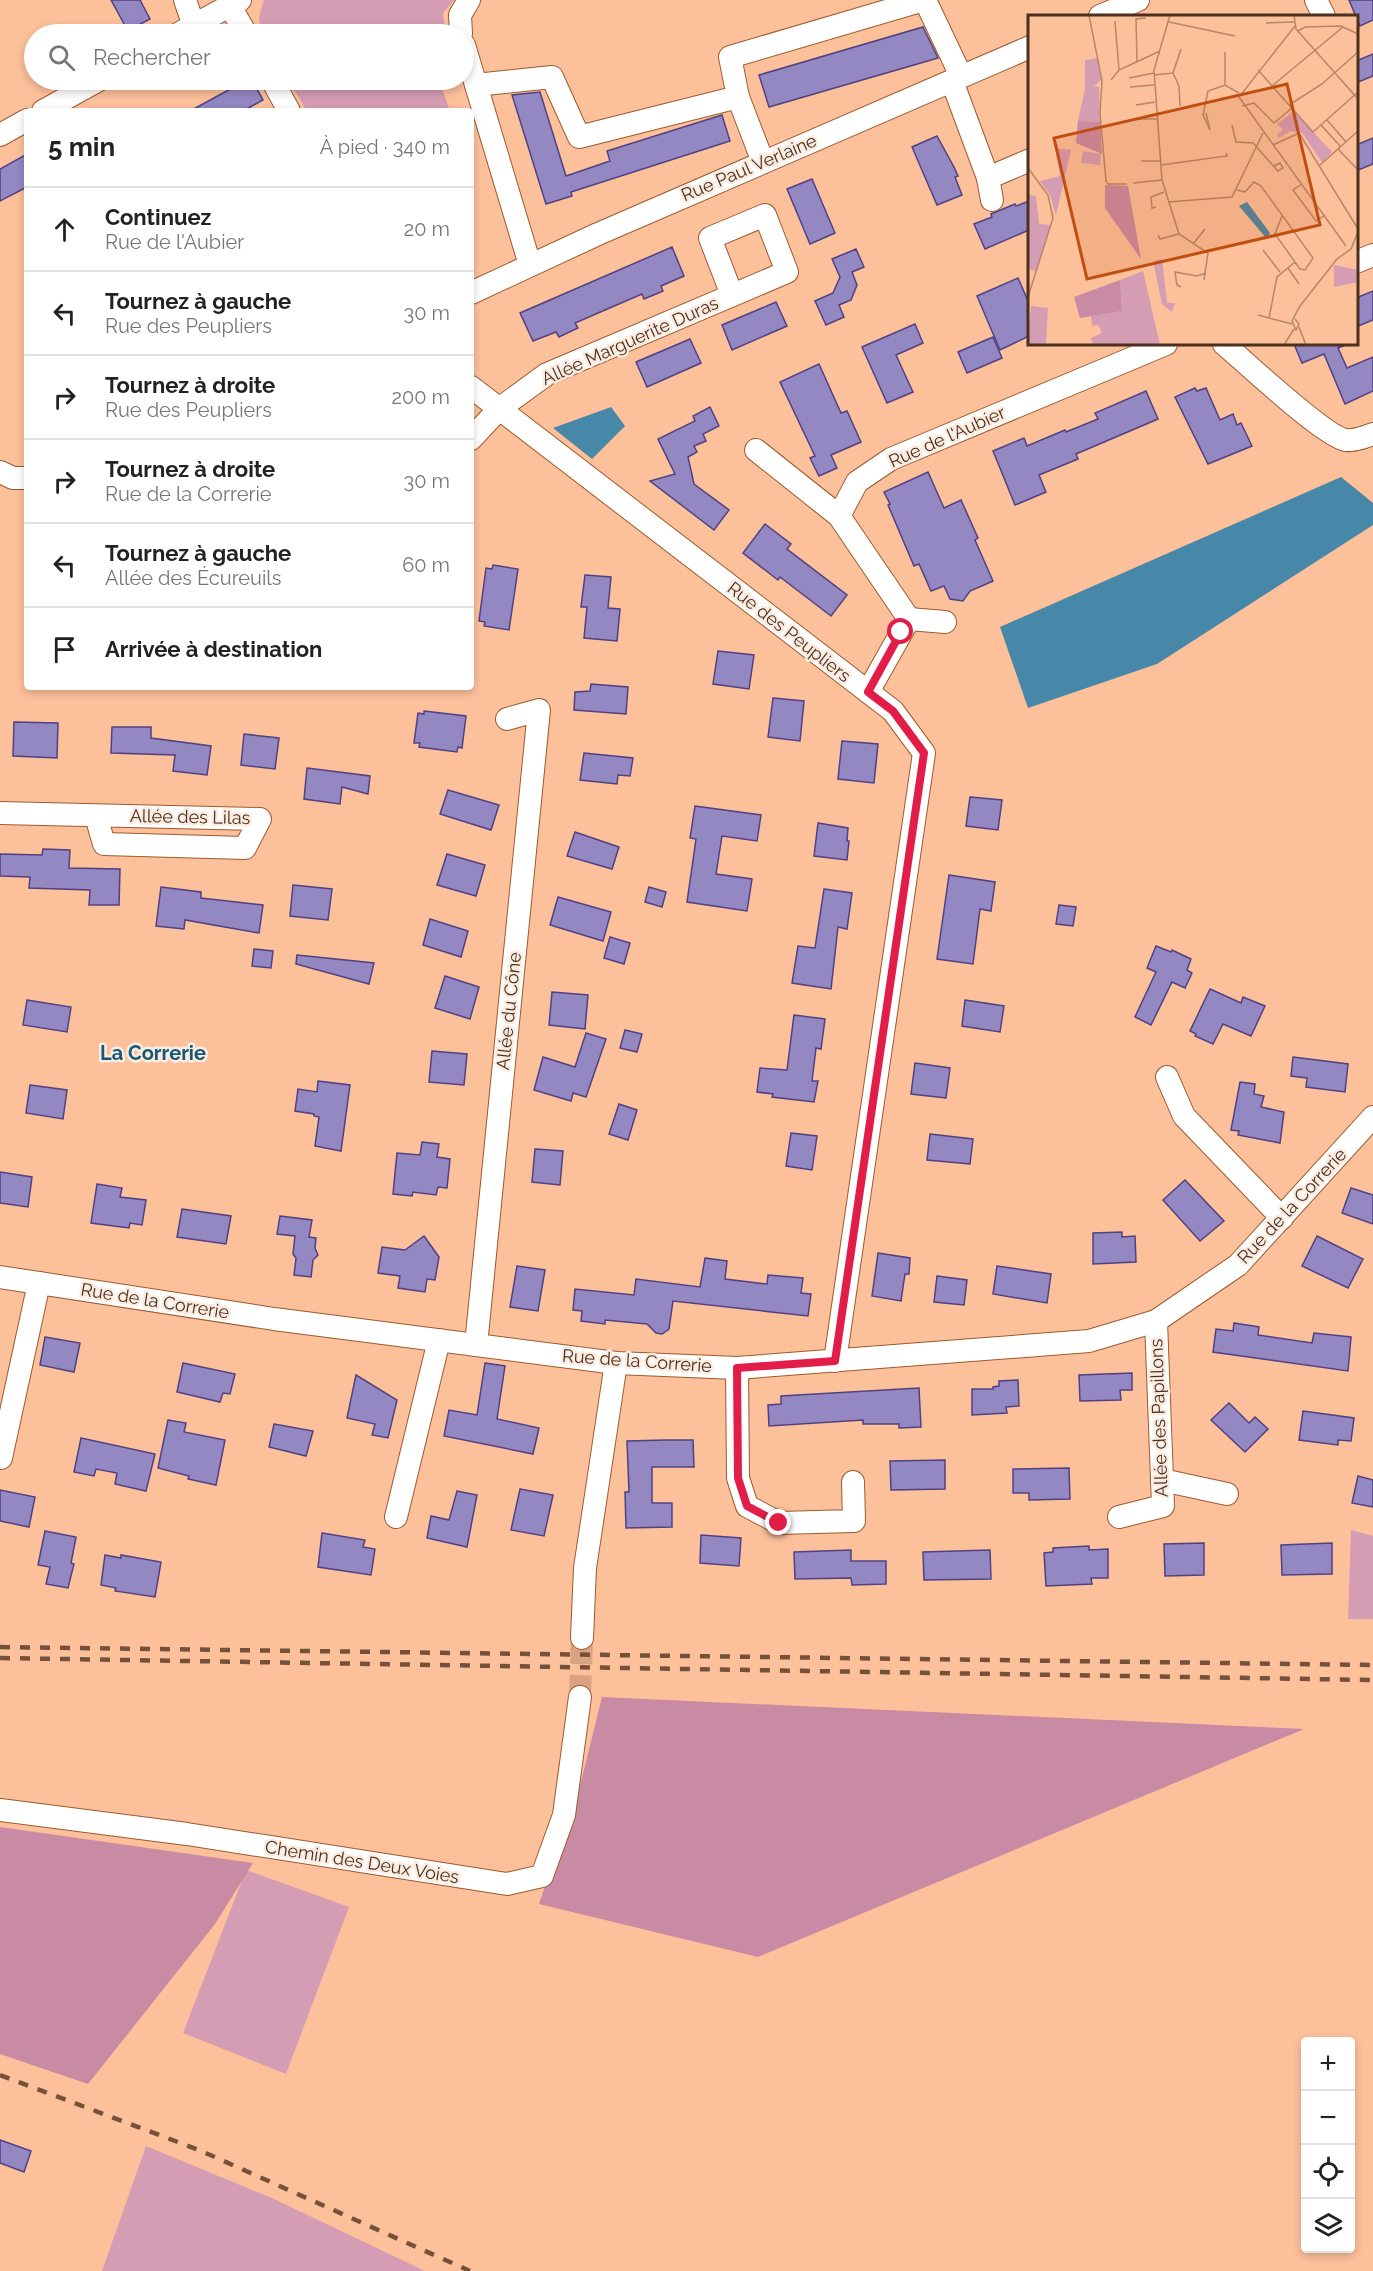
<!DOCTYPE html>
<html lang="fr">
<head>
<meta charset="utf-8">
<style>
	:root { --surface:#fff; --page:#f6f6f6; --text:#222; --muted:#767676; --line:#e0e0e0 }
	body { margin:0; font-family:Raleway,sans-serif; background:var(--page); color:var(--text) }
	.controls { position:absolute; right:18px; bottom:18px; display:grid; overflow:hidden; border-radius:6px; box-shadow:0 3px 9px #0003 }
	.controls button { width:54px; height:54px; display:grid; place-items:center; padding:0; border:0; border-bottom:2px solid var(--line); background:var(--surface); color:var(--text); font:30px sans-serif }
	.stop { position:absolute; width:18px; height:18px; margin:-14px; border:4px solid #e11d48; border-radius:50%; background:#fff }
	.stop.end { background:#e11d48; border-color:#fff; box-shadow:0 2px 6px #0008 }
	.list { margin:0; padding:0; list-style:none }
	h2 { display:flex; justify-content:space-between; align-items:center; height:78px; margin:0; padding:0 24px; font-size:26px }
	h2 small { font-size:20px; font-weight:400; color:var(--muted) }
	.list li { display:grid; grid-template-columns:39px 1fr auto; gap:18px; align-items:center; box-sizing:border-box; height:84px; padding:0 24px; border-top:2px solid var(--line) }
	.list b { display:block; font-size:22px; white-space:nowrap }
	.list p { margin:0; font-size:20px; white-space:nowrap; color:var(--muted) }
	.list em { font-size:20px; font-style:normal; color:var(--muted) }
	.icon { flex:none; width:33px; height:33px; fill:none; stroke:currentColor; stroke-width:2; stroke-linecap:round; stroke-linejoin:round }
	.map { position:relative; flex:none; width:1373px; height:2271px; overflow:hidden }
	.search { position:absolute; background:var(--surface); box-shadow:0 3px 9px #0003; left:24px; top:24px; width:450px; height:66px; display:flex; align-items:center; gap:15px; box-sizing:border-box; padding:0 21px; border-radius:33px; color:var(--muted); font-size:22px }
	.panel { position:absolute; background:var(--surface); box-shadow:0 3px 9px #0003; left:24px; top:108px; width:450px; height:582px; border-radius:6px }
	.map>svg:first-child { display:block }
	.green { fill:#d59db4 }
	.forest { fill:#c98aa4 }
	.water { fill:#4788a9 }
	.building { fill:#9388c1; stroke:#514182; stroke-width:1.5 }
	.lines { fill:none; stroke-linecap:round; stroke-linejoin:round }
	.minor-tunnel { stroke:#d9a382; stroke-width:22; stroke-dasharray:22 11; stroke-linecap:butt }
	.minor-casing { stroke:#9d5a2c; stroke-width:24 }
	.minor { stroke:#fff; stroke-width:22 }
	.rail { stroke:#75513a; stroke-width:4.5; stroke-dasharray:10 10; stroke-linecap:butt }
	.route { stroke:#e11d48; stroke-width:8 }
	.labels { text-anchor:middle; stroke-width:5; stroke-linejoin:round; paint-order:stroke }
	.street-label { font-size:18px; fill:#4c2f1c; stroke:#fbece2 }
	.neighbourhood-label { font-size:20px; font-weight:bold; fill:#155875; stroke:#fbece2 }
	.inset-road { fill:none; stroke:#b68668; stroke-width:1.5 }
	.view { fill:#c14e10; fill-opacity:0.15; stroke:#c14e10; stroke-width:3 }
	.inset-edge { fill:none; stroke:#4c2f1c; stroke-width:3 }
</style>
</head>
<body>
<div class="map">
<svg width="1373" height="2271" viewBox="0 0 1373 2271">
	<rect width="100%" height="100%" fill="#fcc09b"/>
	<g class="green">
		<path d="M264,0H454L443,13L445,34H261L259,17Z"/>
		<path d="M288,80H439L450,111H307Z"/>
		<path d="M1351,1530L1373,1536V1619H1348Z"/>
		<path d="M246,1870L349,1907L286,2074L183,2033Z"/>
		<path d="M146,2146L272,2198L425,2271H102Z"/>
	</g>
	<g class="forest">
		<path d="M602,1697L1304,1729L758,1957L539,1904L582,1778Z"/>
		<path d="M0,1827L253,1863L215,1924L88,2084L0,2054Z"/>
	</g>
	<g class="water">
		<path d="M611,407L625,426L592,459L553,428Z"/>
		<path d="M1341,477L1373,503V525L1157,664L1028,708L1000,627Z"/>
	</g>
	<g class="building">
		<path d="M111,0H140L150,19L128,31Z"/>
		<path d="M1349,0H1373V20L1360,26Z"/>
		<path d="M923,27L938,58L769,107L759,75Z"/>
		<path d="M1373,54V76L1356,83V61Z"/>
		<path d="M247,80H252L263,100L243,111H190Z"/>
		<path d="M540,92L566,176L610,161L607,151L722,115L730,141L571,192L572,196L546,204L512,95Z"/>
		<path d="M937,136L954,167L958,176L955,177L962,195L937,205L912,147Z"/>
		<path d="M1373,138V164L1356,171V145Z"/>
		<path d="M27,154V187L0,201V169Z"/>
		<path d="M812,179L835,233L810,244L787,189Z"/>
		<path d="M1029,201V230L985,249L974,224L992,217L991,214L1015,204L1016,206Z"/>
		<path d="M672,247L684,276L661,286L663,291L644,299L642,294L605,310L575,323L578,328L559,337L556,332L533,341L520,313Z"/>
		<path d="M856,249L864,267L852,272L857,285L851,300L839,305L844,317L826,325L815,301L833,293L840,277L832,259Z"/>
		<path d="M1018,278L1029,303V336L1000,350L977,296Z"/>
		<path d="M1373,291V320L1356,327V298Z"/>
		<path d="M776,302L787,326L732,350L722,325Z"/>
		<path d="M915,324L923,343L896,355L913,392L887,403L862,347Z"/>
		<path d="M993,337L1002,358L967,373L958,352Z"/>
		<path d="M690,339L701,363L647,387L636,362Z"/>
		<path d="M1294,344H1348L1338,348L1347,368L1373,357V391L1345,404L1324,354L1302,363Z"/>
		<path d="M819,364L841,413L847,411L861,442L831,455L837,468L819,476L810,458L815,456L780,382Z"/>
		<path d="M1195,388L1197,391L1206,388L1220,420L1233,414L1237,425L1241,423L1252,446L1208,464L1175,397Z"/>
		<path d="M1146,391L1158,419L1076,454L1078,459L1039,475L1046,492L1015,505L993,451L1024,438L1027,446L1065,430L1066,432L1098,419L1095,413Z"/>
		<path d="M710,407L719,426L703,434L706,441L694,446L697,452L688,457L694,484L729,510L714,530L650,481L675,474L658,439L695,421L693,416Z"/>
		<path d="M928,472L944,508L961,500L978,538L975,540L993,581L970,591L963,601L950,599L944,586L931,591L919,564L914,566L888,505L890,504L884,492Z"/>
		<path d="M765,524L791,544L787,549L847,595L831,616L780,577L778,580L743,553Z"/>
		<path d="M493,565L518,569L509,630L484,626L485,622L479,621L486,568L492,569Z"/>
		<path d="M585,575L611,577L608,608L620,609L617,641L584,638L587,607H581Z"/>
		<path d="M718,651L754,655L749,689L713,684Z"/>
		<path d="M591,684L628,687L626,714L574,710L575,692L590,691Z"/>
		<path d="M773,698L804,701L800,741L768,737Z"/>
		<path d="M424,711L466,716L462,748L458,747L457,752L419,747L420,743H414L418,713L424,714Z"/>
		<path d="M14,722L58,723L57,758L13,756Z"/>
		<path d="M112,727H151V738L211,746L207,775L173,771L175,755L111,753Z"/>
		<path d="M244,734L279,738L275,769L241,765Z"/>
		<path d="M842,741L878,744L874,783L838,779Z"/>
		<path d="M584,753L633,758L630,776L618,775L617,784L580,780Z"/>
		<path d="M307,768L370,776L368,794L342,787L340,804L304,799Z"/>
		<path d="M448,790L499,805L491,830L440,814Z"/>
		<path d="M970,797L1002,800L998,830L966,826Z"/>
		<path d="M695,806L761,815L757,841L722,836L716,874L752,879L747,911L687,902L696,839L690,838Z"/>
		<path d="M818,823L848,828L847,841H849L847,860L814,856Z"/>
		<path d="M575,832L619,847L612,869L567,856Z"/>
		<path d="M43,849L70,850L69,868L120,869L119,905H89L90,890L29,888L30,877L0,876V854L42,855Z"/>
		<path d="M447,854L485,865L476,896L437,885Z"/>
		<path d="M949,875L995,882L991,911L980,909L973,964L937,959Z"/>
		<path d="M293,885L332,889L328,920L290,916Z"/>
		<path d="M161,887L201,892V898L263,905L259,933L185,920L184,929L156,926Z"/>
		<path d="M649,887L666,892L662,907L645,902Z"/>
		<path d="M824,889L852,893L847,929L838,927L831,989L792,983L798,946L815,948Z"/>
		<path d="M558,897L611,912L603,941L550,925Z"/>
		<path d="M1059,905L1076,907L1073,926L1056,924Z"/>
		<path d="M430,919L468,931L461,957L423,945Z"/>
		<path d="M610,937L630,943L624,964L604,958Z"/>
		<path d="M1156,946L1171,952L1172,950L1191,959L1187,970L1192,973L1185,988L1172,982L1151,1025L1135,1017L1156,972L1147,968Z"/>
		<path d="M254,949L273,951L271,968L252,966Z"/>
		<path d="M297,955L374,963L369,984L296,964Z"/>
		<path d="M445,976L479,987L470,1019L435,1008Z"/>
		<path d="M1210,989L1241,1003L1243,997L1265,1006L1251,1036L1223,1024L1213,1044L1195,1036L1196,1034L1190,1031Z"/>
		<path d="M552,992L588,995L585,1029L549,1025Z"/>
		<path d="M27,1000L71,1007L67,1032L23,1025Z"/>
		<path d="M965,1000L1004,1006L1000,1032L962,1026Z"/>
		<path d="M794,1015L825,1019L821,1049L816,1048L812,1081H818L814,1102L772,1097L773,1094L757,1092L760,1068L787,1070Z"/>
		<path d="M625,1030L642,1034L637,1052L620,1048Z"/>
		<path d="M586,1033L606,1039L586,1097L573,1093L571,1101L534,1090L543,1057L575,1067Z"/>
		<path d="M432,1051L467,1054L464,1085L429,1082Z"/>
		<path d="M1293,1057L1348,1064L1345,1092L1306,1087L1307,1078L1291,1076Z"/>
		<path d="M915,1063L950,1068L946,1098L911,1094Z"/>
		<path d="M318,1081L350,1085L341,1151L315,1146L319,1117L314,1116V1114L295,1111L298,1089L317,1092Z"/>
		<path d="M1240,1082L1255,1084L1254,1094L1264,1096L1261,1107L1284,1112L1280,1143L1238,1135L1239,1131L1231,1130Z"/>
		<path d="M30,1085L67,1090L63,1119L26,1113Z"/>
		<path d="M619,1104L637,1110L628,1140L609,1134Z"/>
		<path d="M791,1133L817,1136L812,1170L786,1166Z"/>
		<path d="M930,1134L973,1139L970,1164L927,1160Z"/>
		<path d="M422,1142L439,1144L437,1157L450,1159L447,1188L438,1187L436,1195L413,1192L412,1196L393,1194L397,1153L420,1155Z"/>
		<path d="M535,1149L563,1151L560,1185L532,1182Z"/>
		<path d="M0,1172L32,1177L28,1207L0,1203Z"/>
		<path d="M1185,1180L1224,1221L1200,1241L1163,1200Z"/>
		<path d="M97,1184L122,1188L120,1197L146,1200L142,1225L130,1223L129,1228L91,1223Z"/>
		<path d="M1351,1188L1373,1195V1224L1342,1213Z"/>
		<path d="M182,1209L231,1216L226,1244L177,1237Z"/>
		<path d="M280,1216L312,1220L309,1237L316,1238L315,1248L318,1255L313,1260L311,1277L294,1275L296,1258L293,1254L295,1236L277,1234Z"/>
		<path d="M1122,1232V1237L1135,1236L1136,1262L1093,1264V1233Z"/>
		<path d="M424,1236L439,1257L435,1280L427,1279L425,1292L398,1288L400,1276L378,1273L382,1247L405,1250Z"/>
		<path d="M1317,1236L1363,1259L1348,1288L1302,1266Z"/>
		<path d="M878,1253L910,1258L909,1274H905L901,1301L872,1296Z"/>
		<path d="M705,1258L727,1261L725,1279L767,1284L768,1275L803,1278L801,1293L811,1294L808,1316L673,1301L669,1329L662,1334L656,1333L647,1324L605,1320V1324L581,1321L582,1311L573,1310L575,1289L634,1295L636,1279L700,1287Z"/>
		<path d="M517,1266L545,1270L538,1311L510,1307Z"/>
		<path d="M997,1266L1051,1274L1047,1303L993,1294Z"/>
		<path d="M937,1276L967,1280L964,1305L934,1302Z"/>
		<path d="M1234,1323L1259,1327L1258,1335L1312,1343L1314,1333L1351,1337L1348,1371L1213,1352L1216,1329L1233,1331Z"/>
		<path d="M45,1337L80,1343L74,1372L40,1365Z"/>
		<path d="M183,1363L235,1374L230,1394L223,1393L220,1402L177,1392Z"/>
		<path d="M485,1363L505,1366L497,1419L539,1428L533,1454L444,1436L449,1410L477,1415Z"/>
		<path d="M1132,1373V1390H1120L1121,1400L1080,1401L1079,1375Z"/>
		<path d="M356,1375L397,1400L388,1438L372,1435L375,1424L347,1418Z"/>
		<path d="M1018,1380L1019,1406L1006,1407L1007,1413L972,1415V1389H993V1387L999,1386V1381Z"/>
		<path d="M919,1388L921,1427L899,1428V1424H863V1420L769,1426L768,1405L781,1404V1396Z"/>
		<path d="M1229,1403L1249,1423L1255,1417L1268,1429L1245,1452L1211,1420Z"/>
		<path d="M1303,1411L1354,1418L1351,1441L1338,1440V1445L1299,1440Z"/>
		<path d="M168,1420L186,1423L184,1432L225,1440L216,1485L188,1479L189,1476L158,1468Z"/>
		<path d="M274,1424L313,1431L306,1456L269,1447Z"/>
		<path d="M81,1438L155,1454L146,1491L115,1484L117,1473L96,1469L94,1476L74,1472Z"/>
		<path d="M666,1440H693L694,1467H652V1503H672V1527L626,1528L625,1492H629L627,1441Z"/>
		<path d="M945,1460V1489L891,1490L890,1461Z"/>
		<path d="M1069,1468L1070,1499L1029,1500V1493H1013V1469Z"/>
		<path d="M1358,1476L1373,1480V1507L1352,1503Z"/>
		<path d="M520,1489L553,1495L544,1536L511,1530Z"/>
		<path d="M0,1490L35,1497L29,1527L0,1521Z"/>
		<path d="M457,1491L477,1495L467,1547L427,1538L431,1516L449,1520Z"/>
		<path d="M45,1531L76,1537L71,1563L74,1564L68,1588L46,1584L50,1567L38,1565Z"/>
		<path d="M322,1533L365,1540L363,1547L375,1549L371,1575L318,1567Z"/>
		<path d="M701,1535L741,1538L739,1566L700,1563Z"/>
		<path d="M1204,1543V1575L1165,1576L1164,1544Z"/>
		<path d="M1332,1543V1574L1282,1575L1281,1545Z"/>
		<path d="M1089,1546V1550L1108,1549V1578H1091L1092,1584L1046,1586L1044,1553L1053,1552V1548Z"/>
		<path d="M851,1550V1561H886V1584L852,1585L851,1578L795,1579L794,1552Z"/>
		<path d="M990,1550L991,1579L924,1580L923,1552Z"/>
		<path d="M105,1555L121,1558V1555L161,1562L155,1597L115,1591L116,1588L101,1585Z"/>
		<path d="M0,2140L31,2151L24,2172L0,2163Z"/>
	</g>
	<g class="lines">
		<path class="minor-tunnel" d="M580,1697L582,1638"/>
		<g class="minor-casing">
			<g id="minor">
				<path d="M185,0L194,26"/>
				<path d="M925,0L961,76"/>
				<path d="M1316,0L1324,16"/>
				<path d="M230,6L246,34"/>
				<path d="M1100,16L1138,0"/>
				<path d="M178,34L240,0"/>
				<path d="M461,34L460,15L469,0"/>
				<path d="M464,45L530,265"/>
				<path d="M272,80L289,111"/>
				<path d="M952,81L988,178L1030,160"/>
				<path d="M476,85L552,77L579,137L738,97L763,162"/>
				<path d="M738,97L730,57L924,0"/>
				<path d="M43,111L99,80"/>
				<path d="M0,135L27,120"/>
				<path d="M988,178L992,200"/>
				<path d="M1356,262L1373,255"/>
				<path d="M471,293L598,234L1030,47"/>
				<path d="M1224,344C1244,361 1325,437 1346,440C1355,441 1365,437 1373,434"/>
				<path d="M471,387L893,711L924,753L835,1361"/>
				<path d="M471,439L499,409L547,374L787,272L765,215L710,238L732,295"/>
				<path d="M756,450L839,516"/>
				<path d="M0,472L13,478H27"/>
				<path d="M909,619L945,622"/>
				<path d="M868,692L909,619L839,516L857,482L891,459L1166,344"/>
				<path d="M0,813L260,819L245,848L104,844L96,816"/>
				<path d="M1167,1077L1184,1116L1282,1218"/>
				<path d="M0,1277L274,1319L616,1363L737,1368L1089,1341L1156,1321L1238,1265L1373,1117"/>
				<path d="M476,1345L539,710L507,719"/>
				<path d="M737,1368L738,1478L747,1506L779,1523L854,1521L853,1482"/>
				<path d="M1,1458L39,1283"/>
				<path d="M1162,1480L1227,1494"/>
				<path d="M396,1517L439,1340"/>
				<path d="M1119,1517L1163,1506L1156,1321"/>
				<path d="M582,1638L585,1568L616,1363"/>
				<path d="M0,1810L187,1834L507,1884L542,1876L564,1815L580,1697"/>
			</g>
		</g>
		<use href="#minor" class="minor"/>
		<g class="rail">
			<path d="M0,1647L1373,1665"/>
			<path d="M0,1658L1373,1680"/>
			<path d="M0,2075L199,2150L470,2271"/>
		</g>
	</g>
	<g class="lines">
		<path class="route" d="M779,1523L747,1506L738,1478L737,1368L835,1361L924,753L893,711L868,692L901,632"/>
	</g>
	<g class="labels">
		<g class="street-label">
			<text transform="translate(749 168) rotate(-23)" y="6">Rue Paul Verlaine</text>
			<text transform="translate(630 341) rotate(-24)" y="6">Allée Marguerite Duras</text>
			<text transform="translate(947 437) rotate(-24)" y="6">Rue de l'Aubier</text>
			<text transform="translate(789 632) rotate(38)" y="6">Rue des Peupliers</text>
			<text transform="translate(190 817) rotate(1)" y="6">Allée des Lilas</text>
			<text transform="translate(509 1011) rotate(-84)" y="6">Allée du Cône</text>
			<text transform="translate(1292 1206) rotate(-47)" y="6">Rue de la Correrie</text>
			<text transform="translate(155 1301) rotate(9)" y="6">Rue de la Correrie</text>
			<text transform="translate(637 1361) rotate(4)" y="6">Rue de la Correrie</text>
			<text transform="translate(1159 1418) rotate(-92)" y="6">Allée des Papillons</text>
			<text transform="translate(362 1862) rotate(9)" y="6">Chemin des Deux Voies</text>
		</g>
		<g class="neighbourhood-label">
			<text x="153" y="1060">La Correrie</text>
		</g>
	</g>
	<g transform="translate(1028 15)">
		<rect width="330" height="330" fill="#fcc09b"/>
		<path d="M70,43L73,65L66,71L71,72L72,107L50,106L57,74V45ZM266,96L304,137L294,147L274,118L263,116L251,123L249,119L255,115L249,109ZM27,133L43,135L28,200L22,180L12,166L32,161ZM55,136L73,139L72,150L53,148ZM0,180L8,181L11,209L23,210L8,257L0,253ZM134,244L139,288H147L144,297L134,289L125,246ZM306,250L330,255V267L306,272ZM115,256L132,330H65L63,323L74,318L70,310L64,311L63,301L94,296L92,265ZM3,291L20,293L18,330H0Z" fill="#d59db4"/>
		<path d="M50,106L72,107L74,139L48,128ZM77,170L100,171L113,244L77,193ZM92,265L94,296L52,303L46,282Z" fill="#c98aa4"/>
		<path d="M219,187L242,218L239,224L211,191Z" fill="#4788a9"/>
		<path class="inset-road" d="M61,0L74,66L72,98L78,166L80,169H99M142,0L126,55L134,165L151,219L180,238L176,265M266,0L268,14L330,84M87,6L91,55M141,7L207,21M238,8L266,7M267,11L211,82L318,231M270,16L277,12L313,11L330,19M109,46L108,4L118,3M230,55L285,117L330,77M145,58L153,34M126,60L145,58L151,71L152,91M101,63L126,58M83,65L91,55L132,36M197,70V37M244,71L315,12M102,72L126,70M108,90L127,87M261,90L294,69L330,37M214,91L226,88L246,108L264,93M178,98L182,115L175,100L180,76L197,70L211,78M110,104H129M299,105L318,127M204,110L208,127L225,128L250,156L255,153L252,148L246,151M293,110L313,132M245,130L271,118L330,214M310,134L330,155M113,146H132M133,150L199,141L198,138M292,150L330,116M0,153L20,180L25,203L0,282M105,168L134,165M274,169L265,175L288,206L297,200M209,175L217,177L226,167L233,171L285,243L277,255L272,254L247,219L254,201M140,187L204,182L235,118M128,192L124,193L123,182L136,177M130,220L132,224L151,219M165,229L177,214M235,235L252,257M260,253L271,269M153,272L149,270L147,257L169,261L178,258M230,300L264,309M241,303L249,262L267,247M267,304L271,309L268,315L264,306L272,291L309,244L323,234L330,217M271,312L278,330M256,330L266,314"/>
		<path class="view" d="M259,69L292,210L59,264L26,123Z"/>
		<rect width="330" height="330" class="inset-edge"/>
	</g>
</svg>
<div class="controls">
<button>+</button>
<button>−</button>
<button><svg class="icon" aria-label="locate" viewBox="0 0 24 24"><circle cx="12" cy="12" r="6"/><path d="M12 2v4M12 18v4M2 12h4M18 12h4"/></svg></button>
<button><svg class="icon" aria-label="layers" viewBox="0 0 24 24"><path d="M12 4l9 5-9 5-9-5zM3 14l9 5 9-5"/></svg></button>
</div>
<div class="stop" style="left:901px;top:632px"></div>
<div class="stop end" style="left:779px;top:1523px"></div>
<div class="search"><svg class="icon" aria-label="search" viewBox="0 0 24 24"><circle cx="10" cy="10" r="6"/><path d="M15 15l6 6"/></svg>Rechercher</div>
<section class="panel">
<h2>5 min<small>À pied · 340 m</small></h2>
<ul class="list">
<li><svg class="icon" aria-label="ahead" viewBox="0 0 24 24"><path d="M12 20V5M6 11l6-6 6 6"/></svg><div><b>Continuez</b><p>Rue de l'Aubier</p></div><em>20 m</em></li>
<li><svg class="icon" aria-label="left" viewBox="0 0 24 24"><path d="M17 20v-9H6M10 6l-5 5 5 5"/></svg><div><b>Tournez à gauche</b><p>Rue des Peupliers</p></div><em>30 m</em></li>
<li><svg class="icon" aria-label="right" viewBox="0 0 24 24"><path d="M7 20v-9h11M14 6l5 5-5 5"/></svg><div><b>Tournez à droite</b><p>Rue des Peupliers</p></div><em>200 m</em></li>
<li><svg class="icon" aria-label="right" viewBox="0 0 24 24"><path d="M7 20v-9h11M14 6l5 5-5 5"/></svg><div><b>Tournez à droite</b><p>Rue de la Correrie</p></div><em>30 m</em></li>
<li><svg class="icon" aria-label="left" viewBox="0 0 24 24"><path d="M17 20v-9H6M10 6l-5 5 5 5"/></svg><div><b>Tournez à gauche</b><p>Allée des Écureuils</p></div><em>60 m</em></li>
<li><svg class="icon" aria-label="arrive" viewBox="0 0 24 24"><path d="M6 21V4h12l-3 4 3 4H6"/></svg><div><b>Arrivée à destination</b></div></li>
</ul>
</section>
</div>
</body>
</html>
